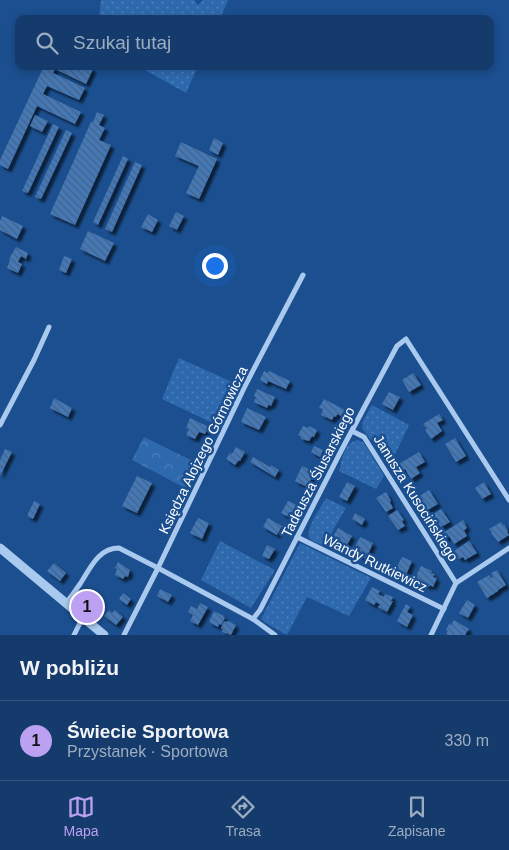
<!DOCTYPE html>
<html lang="pl">
<head>
<meta charset="utf-8">
<style>
	:root { --surface:#143b6b; --page:#1d4271; --text:#f1f3f6; --muted:#9dadc1; --line:#33557e; --accent:#bca0f2 }
	body { margin:0; font-family:Helvetica,sans-serif; background:var(--page); color:var(--text) }
	.you { position:absolute; left:214px; top:265px; width:18px; height:18px; margin:-12px; border:4px solid #fff; border-radius:50%; background:#1a73e8; box-shadow:0 0 0 8px #1a73e833 }
	.badge { display:grid; place-items:center; width:32px; height:32px; border-radius:50%; background:var(--accent); color:#111; font-size:16px; font-weight:700 }
	.pin { position:absolute; translate:-50% -50%; border:2px solid #fff; box-shadow:0 1px 5px #0006 }
	.list { margin:0; padding:0; list-style:none }
	h2 { display:flex; justify-content:space-between; align-items:center; height:65px; margin:0; padding:0 20px; font-size:21px }
	h2 small { font-size:16px; font-weight:400; color:var(--muted) }
	.list li { display:grid; grid-template-columns:32px 1fr auto; gap:15px; align-items:center; box-sizing:border-box; height:80px; padding:0 20px; border-top:1px solid var(--line) }
	.list b { display:block; font-size:19px; white-space:nowrap }
	.list p { margin:0; font-size:16px; white-space:nowrap; color:var(--muted) }
	.list em { font-size:16px; font-style:normal; color:var(--muted) }
	.icon { flex:none; width:28px; height:28px; fill:none; stroke:currentColor; stroke-width:2; stroke-linecap:round; stroke-linejoin:round }
	.map { position:relative; flex:none; width:509px; height:635px; overflow:hidden }
	.search { position:absolute; background:var(--surface); box-shadow:0 2px 8px #0003; left:15px; right:15px; top:15px; height:55px; display:flex; align-items:center; gap:12px; box-sizing:border-box; padding:0 18px; border-radius:10px; color:var(--muted); font-size:19px }
	.sheet { height:145px; background:var(--surface) }
	nav { display:flex; justify-content:space-around; align-items:center; box-sizing:border-box; height:70px; border-top:1px solid var(--line); background:var(--surface); font-size:14px; color:var(--muted) }
	nav a { display:grid; justify-items:center; gap:2px }
	nav .on { color:var(--accent) }
	.map>svg:first-child { display:block }
	.grass { fill:url(#grass-dots) }
	.forest { fill:url(#forest-crowns) }
	.building { fill:url(#building-back-hatch); filter:url(#shadow) }
	.lines { fill:none; stroke-linecap:round; stroke-linejoin:round }
	.minor { stroke:#a9c9ee; stroke-width:5 }
	.tertiary { stroke:#a9c9ee; stroke-width:9 }
	.labels { text-anchor:middle; stroke-width:5; stroke-linejoin:round; paint-order:stroke }
	.street-label { font-size:14px; fill:#fff; stroke:#1b4f8f }
</style>
</head>
<body>
<div class="map">
<svg width="509" height="635" viewBox="0 0 509 635">
	<defs>
		<pattern id="grass-dots" width="8" height="8" patternUnits="userSpaceOnUse" patternTransform="scale(1.25)"><rect width="8" height="8" fill="#2e69ad"/><path d="M2 2h.1M6 6h.1" fill="none" stroke="#4d80b9" stroke-width="1.8" stroke-linecap="round"/></pattern>
		<pattern id="forest-crowns" width="20" height="18" patternUnits="userSpaceOnUse" patternTransform="scale(1.25)"><rect width="20" height="18" fill="#2e69ad"/><path d="M2 6a3 3 0 1 1 6 0M12 15a3 3 0 1 1 6 0" fill="none" stroke="#4d80b9"/></pattern>
		<pattern id="building-back-hatch" width="6" height="6" patternUnits="userSpaceOnUse" patternTransform="scale(1.25)"><rect width="6" height="6" fill="#4478b7"/><path d="M-1 5l2 2M0 0l6 6M5-1l2 2" fill="none" stroke="#486282"/></pattern>
		<filter id="shadow"><feDropShadow dx="3.5" dy="3.5" stdDeviation="1" flood-color="#0009"/></filter>
	</defs>
	<rect width="100%" height="100%" fill="#1b4f8f"/>
	<g class="grass">
		<path d="M101,0H194L198,5L203,0H228L220,19H99Z"/>
		<path d="M138,66H198L186,93Z"/>
		<path d="M179,358L241,386L236,400L223,428L162,399Z"/>
		<path d="M372,405L409,425L390,465L362,428L363,421Z"/>
		<path d="M358,440L364,443L384,476L376,489L339,471C343,458 343,443 358,440Z"/>
		<path d="M326,498L346,508L324,546C320,544 313,542 310,539C303,531 322,506 326,498Z"/>
		<path d="M220,541L275,570L251,608L201,580Z"/>
		<path d="M300,543L371,578L349,616L307,597L287,635L266,623L261,619Z"/>
	</g>
	<path class="forest" d="M144,437L197,463L185,488L132,460Z"/>
	<g class="building">
		<path d="M44,66H87L93,69L86,84L55,69L53,73L85,88L79,100L47,86L43,94L81,112L75,124L37,106L8,169L0,165V160Z"/>
		<path d="M97,112L104,115L99,125L105,128L99,140L111,145L75,225L50,214L91,122H93Z"/>
		<path d="M35,115L48,121L42,132L30,126Z"/>
		<path d="M53,124L59,127L28,193L22,191Z"/>
		<path d="M66,130L72,133L41,199L35,197Z"/>
		<path d="M214,138L223,143L218,155L209,150Z"/>
		<path d="M181,142L217,159L199,199L186,193L199,166L175,156Z"/>
		<path d="M123,156L128,159L98,225L93,222Z"/>
		<path d="M135,162L142,165L112,232L105,229Z"/>
		<path d="M176,212L184,216L177,230L169,226Z"/>
		<path d="M148,214L158,220L152,232L141,227Z"/>
		<path d="M2,216L23,226L17,239L0,230V221Z"/>
		<path d="M88,231L114,243L105,261L80,249Z"/>
		<path d="M16,247L28,253L26,259L21,256L18,262L22,264L18,273L7,268L10,260L9,259Z"/>
		<path d="M64,256L72,259L66,273L59,270Z"/>
		<path d="M264,371L268,373L269,371L290,381L286,389L268,381L267,384L260,380Z"/>
		<path d="M413,373L421,385L409,392L402,380Z"/>
		<path d="M257,389L275,397L271,406L268,405L267,408L254,402L256,397L254,396Z"/>
		<path d="M389,392L400,397L393,410L382,404Z"/>
		<path d="M54,398L72,408L68,417L50,408Z"/>
		<path d="M324,399L345,410L341,416L337,414L336,417L334,416L332,420L321,415L323,409L319,408Z"/>
		<path d="M247,408L266,417L259,430L241,422Z"/>
		<path d="M439,414L443,420L437,423L442,431L431,439L425,430L427,429L423,424Z"/>
		<path d="M190,418L209,427L205,434L199,432L195,439L186,435L189,429L186,428Z"/>
		<path d="M303,426L308,428L309,426L317,430L314,437L312,436L309,441L301,439V437L298,435Z"/>
		<path d="M455,438L466,456L456,462L445,444Z"/>
		<path d="M314,446L323,450L320,457L311,452Z"/>
		<path d="M236,447L245,452L240,461L239,460L235,465L226,459L230,453L232,454Z"/>
		<path d="M5,449L12,452L0,476V460Z"/>
		<path d="M419,452L425,462L416,467L420,473L411,479L405,469L401,471L397,465Z"/>
		<path d="M253,457L270,467L271,465L279,470L275,477L250,462Z"/>
		<path d="M302,466L317,473L313,480L311,479L307,487L295,481Z"/>
		<path d="M137,476L152,483L137,513L122,506Z"/>
		<path d="M347,482L355,486L347,501L339,497Z"/>
		<path d="M484,482L491,494L482,499L475,488Z"/>
		<path d="M429,490L438,504L426,511L418,497Z"/>
		<path d="M386,492L391,501L390,502L393,508L386,512L376,498Z"/>
		<path d="M34,501L40,504L33,519L27,516Z"/>
		<path d="M288,501L297,505L291,518L281,513Z"/>
		<path d="M441,509L450,522L441,527L432,515Z"/>
		<path d="M397,510L404,520L402,521L405,526L398,530L388,516Z"/>
		<path d="M355,513L365,519L362,525L352,519Z"/>
		<path d="M198,518L209,523L202,539L190,533Z"/>
		<path d="M268,518L282,526L277,535L263,527Z"/>
		<path d="M463,520L467,528L464,530L467,536L454,544L449,536L443,540L440,535Z"/>
		<path d="M501,522L503,525L504,524L508,531L507,532L509,535L498,542L491,533L492,532L489,529Z"/>
		<path d="M338,528L352,536L346,547L341,544L339,547L330,542Z"/>
		<path d="M360,537L373,543L366,559L352,553Z"/>
		<path d="M469,541L477,553L465,560L463,557L459,559L454,551Z"/>
		<path d="M267,545L275,549L269,559L262,556Z"/>
		<path d="M402,557L412,561L406,575L403,573L402,576L394,572Z"/>
		<path d="M118,562L130,570L128,577L125,576L123,579L115,575L117,569L115,568Z"/>
		<path d="M54,563L66,573L60,581L47,571Z"/>
		<path d="M421,566L432,571L431,573L435,574L433,577L437,578L433,587L430,585L429,587L414,580Z"/>
		<path d="M497,570L506,585L498,590V591L487,598L477,582L489,575L491,578L493,577L491,573Z"/>
		<path d="M372,587L380,591L378,594L384,597L385,594L393,597L391,601H393L387,612L378,607L380,604L377,603L376,602L374,605L365,600Z"/>
		<path d="M160,589L172,595L168,602L157,596Z"/>
		<path d="M123,593L131,599L127,605L119,599Z"/>
		<path d="M467,600L475,605L468,618L459,613Z"/>
		<path d="M200,603L208,607L198,625L190,621L193,615L188,612L191,606L197,609Z"/>
		<path d="M406,604L410,607L407,612L413,615L407,627L397,621Z"/>
		<path d="M109,610L112,613L115,610L123,617L116,625L104,616Z"/>
		<path d="M214,611L224,616L223,617L225,618L221,625L219,624L218,627L209,622Z"/>
		<path d="M454,620L469,629L465,635H448L446,634L448,631L446,630L449,624L451,625Z"/>
		<path d="M224,621L227,622L228,621L236,625L231,635L222,632L223,630L221,628Z"/>
	</g>
	<g class="lines">
		<g class="minor">
			<path d="M0,425L34,360L49,327"/>
			<path d="M352,431L364,437L456,583"/>
			<path d="M297,537L444,609"/>
			<path d="M66,603C71,597 76,590 80,584C90,569 98,548 119,548L158,568L253,619L275,635"/>
			<path d="M253,619L260,610L341,451L397,346L406,339L509,500"/>
			<path d="M74,635L83,617"/>
			<path d="M124,635L158,568L246,384L303,275"/>
			<path d="M431,635L456,583L509,548"/>
		</g>
		<path class="tertiary" d="M0,548L104,635"/>
	</g>
	<g class="labels">
		<g class="street-label">
			<text transform="translate(203 450) rotate(-64)" y="5">Księdza Alojzego Górnowicza</text>
			<text transform="translate(318 472) rotate(-63)" y="5">Tadeusza Ślusarskiego</text>
			<text transform="translate(416 498) rotate(58)" y="5">Janusza Kusocińskiego</text>
			<text transform="translate(375 563) rotate(26)" y="5">Wandy Rutkiewicz</text>
		</g>
	</g>
</svg>
<div class="you"></div>
<div class="pin badge" style="left:87px;top:607px">1</div>
<div class="search"><svg class="icon" aria-label="search" viewBox="0 0 24 24"><circle cx="10" cy="10" r="6"/><path d="M15 15l6 6"/></svg>Szukaj tutaj</div>
</div>
<section class="sheet">
<h2>W pobliżu<small></small></h2>
<ul class="list">
<li><span class="badge">1</span><div><b>Świecie Sportowa</b><p>Przystanek · Sportowa</p></div><em>330 m</em></li>
</ul>
</section>
<nav>
<a class="on"><svg class="icon" aria-label="map" viewBox="0 0 24 24"><path d="M3 6l6-2 6 2 6-2v14l-6 2-6-2-6 2zM9 4v14M15 6v14"/></svg>Mapa</a>
<a><svg class="icon" aria-label="directions" viewBox="0 0 24 24"><path d="M12 3l9 9-9 9-9-9zM9 14v-3h6M13 9l2 2-2 2"/></svg>Trasa</a>
<a><svg class="icon" aria-label="saved" viewBox="0 0 24 24"><path d="M7 4h10v16l-5-4-5 4z"/></svg>Zapisane</a>
</nav>
</body>
</html>
